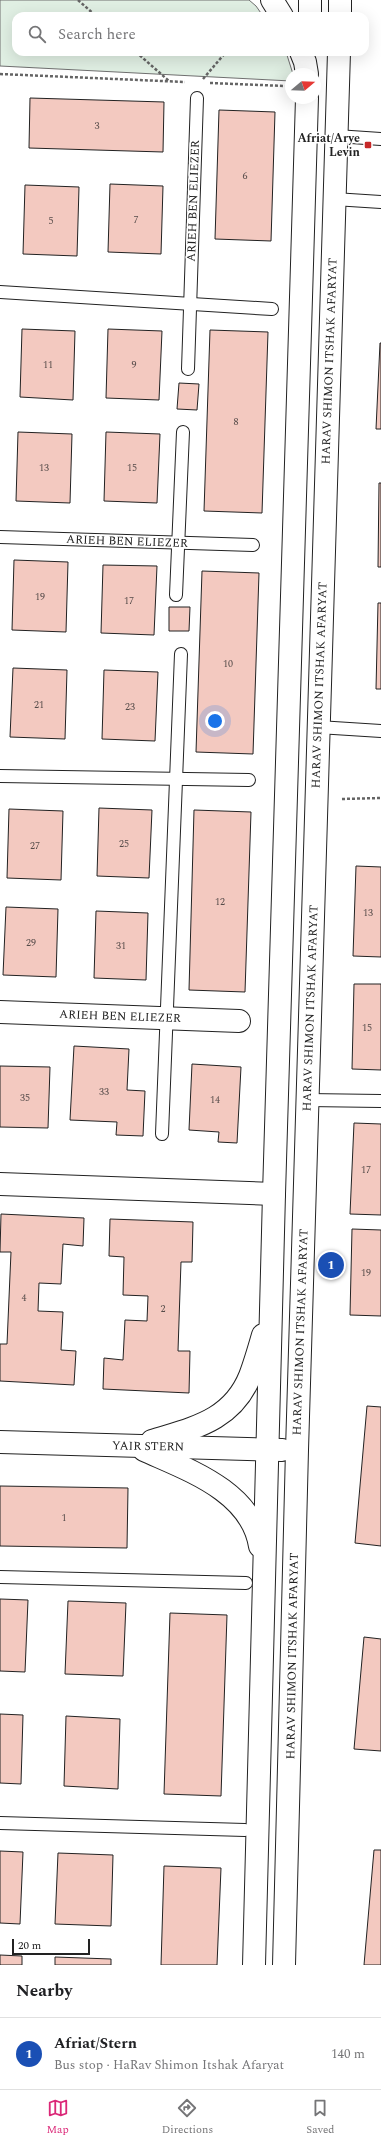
<!DOCTYPE html>
<html lang="en">
<head>
<meta charset="utf-8">
<style>
	:root { --surface:#fff; --page:#f2f2f2; --text:#202124; --muted:#757577; --line:#e0e0e0; --accent:#db2777 }
	body { margin:0; font-family:Spectral,serif; background:var(--page); color:var(--text) }
	.compass { position:absolute; left:285px; top:68px; width:36px; height:36px; border-radius:50%; background:var(--surface); box-shadow:0 4px 16px #0002; rotate:71deg }
	.scale { position:absolute; left:12px; bottom:10px; width:78px; box-sizing:border-box; padding-left:4px; border:2px solid #222; border-top:0; font-size:11px; line-height:14px; white-space:nowrap; color:#222; -webkit-text-stroke:3px #fff; paint-order:stroke }
	.you { position:absolute; left:215px; top:721px; width:14px; height:14px; margin:-10px; border:3px solid #fff; border-radius:50%; background:#1a73e8; box-shadow:0 0 0 6px #1a73e833 }
	.badge { display:grid; place-items:center; width:26px; height:26px; border-radius:50%; background:var(--accent); color:#fff; font-size:13px; font-weight:700 }
	.pin { position:absolute; translate:-50% -50%; border:2px solid #fff; box-shadow:0 1px 4px #0006 }
	.list { margin:0; padding:0; list-style:none }
	h2 { display:flex; justify-content:space-between; align-items:center; height:52px; margin:0; padding:0 16px; font-size:17px }
	h2 small { font-size:13px; font-weight:400; color:var(--muted) }
	.list li { display:grid; grid-template-columns:26px 1fr auto; gap:12px; align-items:center; box-sizing:border-box; height:72px; padding:0 16px; border-top:1px solid var(--line) }
	.list b { display:block; font-size:15px; white-space:nowrap }
	.list p { margin:0; font-size:13px; white-space:nowrap; color:var(--muted) }
	.list em { font-size:13px; font-style:normal; color:var(--muted) }
	.icon { flex:none; width:22px; height:22px; fill:none; stroke:currentColor; stroke-width:2; stroke-linecap:round; stroke-linejoin:round }
	.map { position:relative; flex:none; width:381px; height:1965px; overflow:hidden }
	.search { position:absolute; background:var(--surface); box-shadow:0 4px 16px #0002; left:12px; right:12px; top:12px; height:44px; display:flex; align-items:center; gap:10px; box-sizing:border-box; padding:0 14px; border-radius:12px; color:var(--muted); font-size:15px }
	.sheet { height:124px; background:var(--surface) }
	nav { display:flex; justify-content:space-around; align-items:center; box-sizing:border-box; height:56px; border-top:1px solid var(--line); background:var(--surface); font-size:11px; color:var(--muted) }
	nav a { display:grid; justify-items:center; gap:2px }
	nav .on { color:var(--accent) }
	.map>svg:first-child { display:block }
	.green { fill:#e0efe3; stroke:#6f6f6f }
	.building { fill:#f3c9c0; stroke:#222 }
	.lines { fill:none; stroke-linecap:round; stroke-linejoin:round }
	.lane-casing { stroke:#222; stroke-width:14 }
	.street-casing { stroke:#222; stroke-width:24 }
	.secondary-casing { stroke:#222; stroke-width:24 }
	.path { stroke:#646464; stroke-width:2.5; stroke-dasharray:3 2; stroke-linecap:butt }
	.lane { stroke:#fff; stroke-width:12 }
	.street { stroke:#fff; stroke-width:22 }
	.secondary { stroke:#fff; stroke-width:22 }
	.poi-dot { fill:#c62828; stroke:#fff; stroke-width:1.5 }
	.labels { text-anchor:middle; stroke-width:3; stroke-linejoin:round; paint-order:stroke }
	.number-label { font-size:10px; fill:#564c4a }
	.poi-label { font-size:12px; font-weight:bold; fill:#222; stroke:#fff; text-anchor:end }
	.street-label { font-size:12px; fill:#222; stroke:#fff }
</style>
</head>
<body>
<div class="map">
<svg width="381" height="1965" viewBox="0 0 381 1965">
	<rect width="100%" height="100%" fill="#fff"/>
	<path class="green" d="M0,0H249L256,6L263,16H16V52H286L293,74H291V81L0,66Z"/>
	<g class="building">
		<path d="M30,98L164,102L163,152L29,148Z"/>
		<path d="M219,110L275,112L271,241L215,239Z"/>
		<path d="M110,184L163,186L161,254L108,252Z"/>
		<path d="M25,185L79,187L77,256L23,254Z"/>
		<path d="M22,329L75,331L73,400L20,397Z"/>
		<path d="M108,329L162,331L159,400L106,398Z"/>
		<path d="M210,330L268,332L262,513L204,511Z"/>
		<path d="M380,343H381V429H376Z"/>
		<path d="M179,383L199,384L197,410L177,409Z"/>
		<path d="M18,432L72,434L70,503L16,501Z"/>
		<path d="M106,432L160,434L157,503L104,501Z"/>
		<path d="M379,483H381V567H378Z"/>
		<path d="M14,560L68,562L66,632L12,630Z"/>
		<path d="M103,565L157,566L154,635L101,633Z"/>
		<path d="M202,571L259,573L253,754L196,752Z"/>
		<path d="M378,603H381V689H376Z"/>
		<path d="M169,607H190L189,631H169Z"/>
		<path d="M13,668L67,670L65,739L10,737Z"/>
		<path d="M104,670L158,672L155,741L102,739Z"/>
		<path d="M99,808L152,810L149,878L97,876Z"/>
		<path d="M9,809L63,811L61,880L7,878Z"/>
		<path d="M194,810L251,812L245,992L189,990Z"/>
		<path d="M356,866L381,867V957L353,956Z"/>
		<path d="M6,907L58,909L56,977L3,975Z"/>
		<path d="M96,911L148,913L146,980L94,978Z"/>
		<path d="M354,984H381V1070L352,1069Z"/>
		<path d="M74,1046L129,1049L127,1090L145,1091L143,1136L116,1135L117,1122L70,1120Z"/>
		<path d="M192,1064L241,1067L237,1143L218,1142L219,1132L189,1130Z"/>
		<path d="M0,1066L50,1067L48,1128L0,1127Z"/>
		<path d="M354,1123L381,1124V1215L350,1214Z"/>
		<path d="M1,1214L84,1218L83,1246L63,1244L61,1284L39,1283L38,1311L63,1312L61,1350L76,1351L74,1385L0,1381V1344H7L11,1252H0Z"/>
		<path d="M110,1219L193,1222L192,1262H181L178,1351H190L189,1393L103,1389L104,1358L123,1360L125,1320L147,1321L148,1296L123,1295L124,1257L109,1256Z"/>
		<path d="M352,1229L381,1230V1316L350,1315Z"/>
		<path d="M367,1406L381,1407V1546L355,1543Z"/>
		<path d="M0,1486L128,1488L127,1548L0,1546Z"/>
		<path d="M0,1599L28,1600L25,1672L0,1671Z"/>
		<path d="M68,1601L126,1603L123,1676L65,1674Z"/>
		<path d="M170,1613L227,1615L221,1796L164,1794Z"/>
		<path d="M364,1637L381,1639V1751L354,1749Z"/>
		<path d="M0,1714L23,1715L21,1784L0,1783Z"/>
		<path d="M66,1716L120,1719L118,1789L64,1786Z"/>
		<path d="M374,1850H381V1965H364Z"/>
		<path d="M0,1851L23,1852L20,1924L0,1923Z"/>
		<path d="M58,1853L113,1855L111,1926L55,1924Z"/>
		<path d="M164,1866L221,1868L217,1965H161Z"/>
		<path d="M0,1955L22,1956V1965H0Z"/>
		<path d="M55,1957L111,1959V1965H55Z"/>
	</g>
	<g class="lines">
		<g class="lane-casing">
			<g id="lane">
				<path d="M336,136L381,139"/>
				<path d="M334,199L381,202"/>
				<path d="M0,292L272,309"/>
				<path d="M188,369L197,98"/>
				<path d="M0,537L253,545"/>
				<path d="M176,595L183,432"/>
				<path d="M318,727L381,731"/>
				<path d="M0,776L249,780"/>
				<path d="M307,1100L381,1101"/>
				<path d="M162,1134L181,654"/>
				<path d="M0,1577L246,1583"/>
				<path d="M0,1823L245,1830"/>
			</g>
		</g>
		<g class="street-casing">
			<g id="street">
				<path d="M0,1012L239,1021"/>
				<path d="M0,1184L274,1194"/>
			</g>
		</g>
		<g class="secondary-casing">
			<g id="secondary">
				<path d="M272,0L282,16"/>
				<path d="M310,16V0"/>
				<path d="M340,16V0"/>
				<path d="M301,52L305,62L307,74"/>
				<path d="M152,1441C193,1428 232,1421 250,1376C255,1363 259,1349 263,1335"/>
				<path d="M0,1442L282,1450"/>
				<path d="M144,1450C188,1470 251,1491 260,1546"/>
				<path d="M254,1965L274,1194L307,98"/>
				<path d="M284,1965L297,1450L339,52"/>
			</g>
		</g>
		<g class="path">
			<path d="M78,0L96,16"/>
			<path d="M136,52L169,81"/>
			<path d="M0,74L185,82"/>
			<path d="M203,79L226,52"/>
			<path d="M210,83L285,86"/>
			<path d="M342,799L381,798"/>
		</g>
		<use href="#lane" class="lane"/>
		<use href="#street" class="street"/>
		<use href="#secondary" class="secondary"/>
	</g>
	<rect class="poi-dot" x="364" y="141" width="8" height="8" rx="2"/>
	<g class="labels">
		<g class="number-label">
			<text x="97" y="129">3</text>
			<text x="245" y="179">6</text>
			<text x="136" y="223">7</text>
			<text x="51" y="224">5</text>
			<text x="48" y="368">11</text>
			<text x="134" y="368">9</text>
			<text x="236" y="425">8</text>
			<text x="44" y="471">13</text>
			<text x="132" y="471">15</text>
			<text x="40" y="600">19</text>
			<text x="129" y="604">17</text>
			<text x="228" y="667">10</text>
			<text x="39" y="708">21</text>
			<text x="130" y="710">23</text>
			<text x="124" y="847">25</text>
			<text x="35" y="849">27</text>
			<text x="220" y="905">12</text>
			<text x="368" y="916">13</text>
			<text x="31" y="946">29</text>
			<text x="121" y="949">31</text>
			<text x="367" y="1031">15</text>
			<text x="104" y="1095">33</text>
			<text x="25" y="1101">35</text>
			<text x="215" y="1103">14</text>
			<text x="366" y="1173">17</text>
			<text x="366" y="1276">19</text>
			<text x="24" y="1301">4</text>
			<text x="163" y="1312">2</text>
			<text x="64" y="1521">1</text>
		</g>
		<g class="poi-label">
			<text x="360" y="142">Afriat/Arye<tspan x="360" dy="14">Levin</tspan></text>
		</g>
		<g class="street-label">
			<text transform="translate(193 201) rotate(-88)" y="4">ARIEH BEN ELIEZER</text>
			<text transform="translate(329 361) rotate(-88)" y="4">HARAV SHIMON ITSHAK AFARYAT</text>
			<text transform="translate(127 541) rotate(2)" y="4">ARIEH BEN ELIEZER</text>
			<text transform="translate(319 685) rotate(-88)" y="4">HARAV SHIMON ITSHAK AFARYAT</text>
			<text transform="translate(310 1008) rotate(-88)" y="4">HARAV SHIMON ITSHAK AFARYAT</text>
			<text transform="translate(120 1016) rotate(2)" y="4">ARIEH BEN ELIEZER</text>
			<text transform="translate(300 1332) rotate(-88)" y="4">HARAV SHIMON ITSHAK AFARYAT</text>
			<text transform="translate(148 1446) rotate(1)" y="4">YAIR STERN</text>
			<text transform="translate(292 1656) rotate(-89)" y="4">HARAV SHIMON ITSHAK AFARYAT</text>
		</g>
	</g>
</svg>
<svg class="compass" viewBox="-18 -18 36 36"><path d="M0-13l5 13h-10z" fill="#e53935"/><path d="M0 13l5-13h-10z" fill="#757577"/></svg>
<div class="scale">20 m</div>
<div class="you"></div>
<div class="pin badge" style="left:331px;top:1265px;background:#1a4fb4">1</div>
<div class="search"><svg class="icon" aria-label="search" viewBox="0 0 24 24"><circle cx="10" cy="10" r="6"/><path d="M15 15l6 6"/></svg>Search here</div>
</div>
<section class="sheet">
<h2>Nearby<small></small></h2>
<ul class="list">
<li><span class="badge" style="background:#1a4fb4">1</span><div><b>Afriat/Stern</b><p>Bus stop · HaRav Shimon Itshak Afaryat</p></div><em>140 m</em></li>
</ul>
</section>
<nav>
<a class="on"><svg class="icon" aria-label="map" viewBox="0 0 24 24"><path d="M3 6l6-2 6 2 6-2v14l-6 2-6-2-6 2zM9 4v14M15 6v14"/></svg>Map</a>
<a><svg class="icon" aria-label="directions" viewBox="0 0 24 24"><path d="M12 3l9 9-9 9-9-9zM9 14v-3h6M13 9l2 2-2 2"/></svg>Directions</a>
<a><svg class="icon" aria-label="saved" viewBox="0 0 24 24"><path d="M7 4h10v16l-5-4-5 4z"/></svg>Saved</a>
</nav>
</body>
</html>
